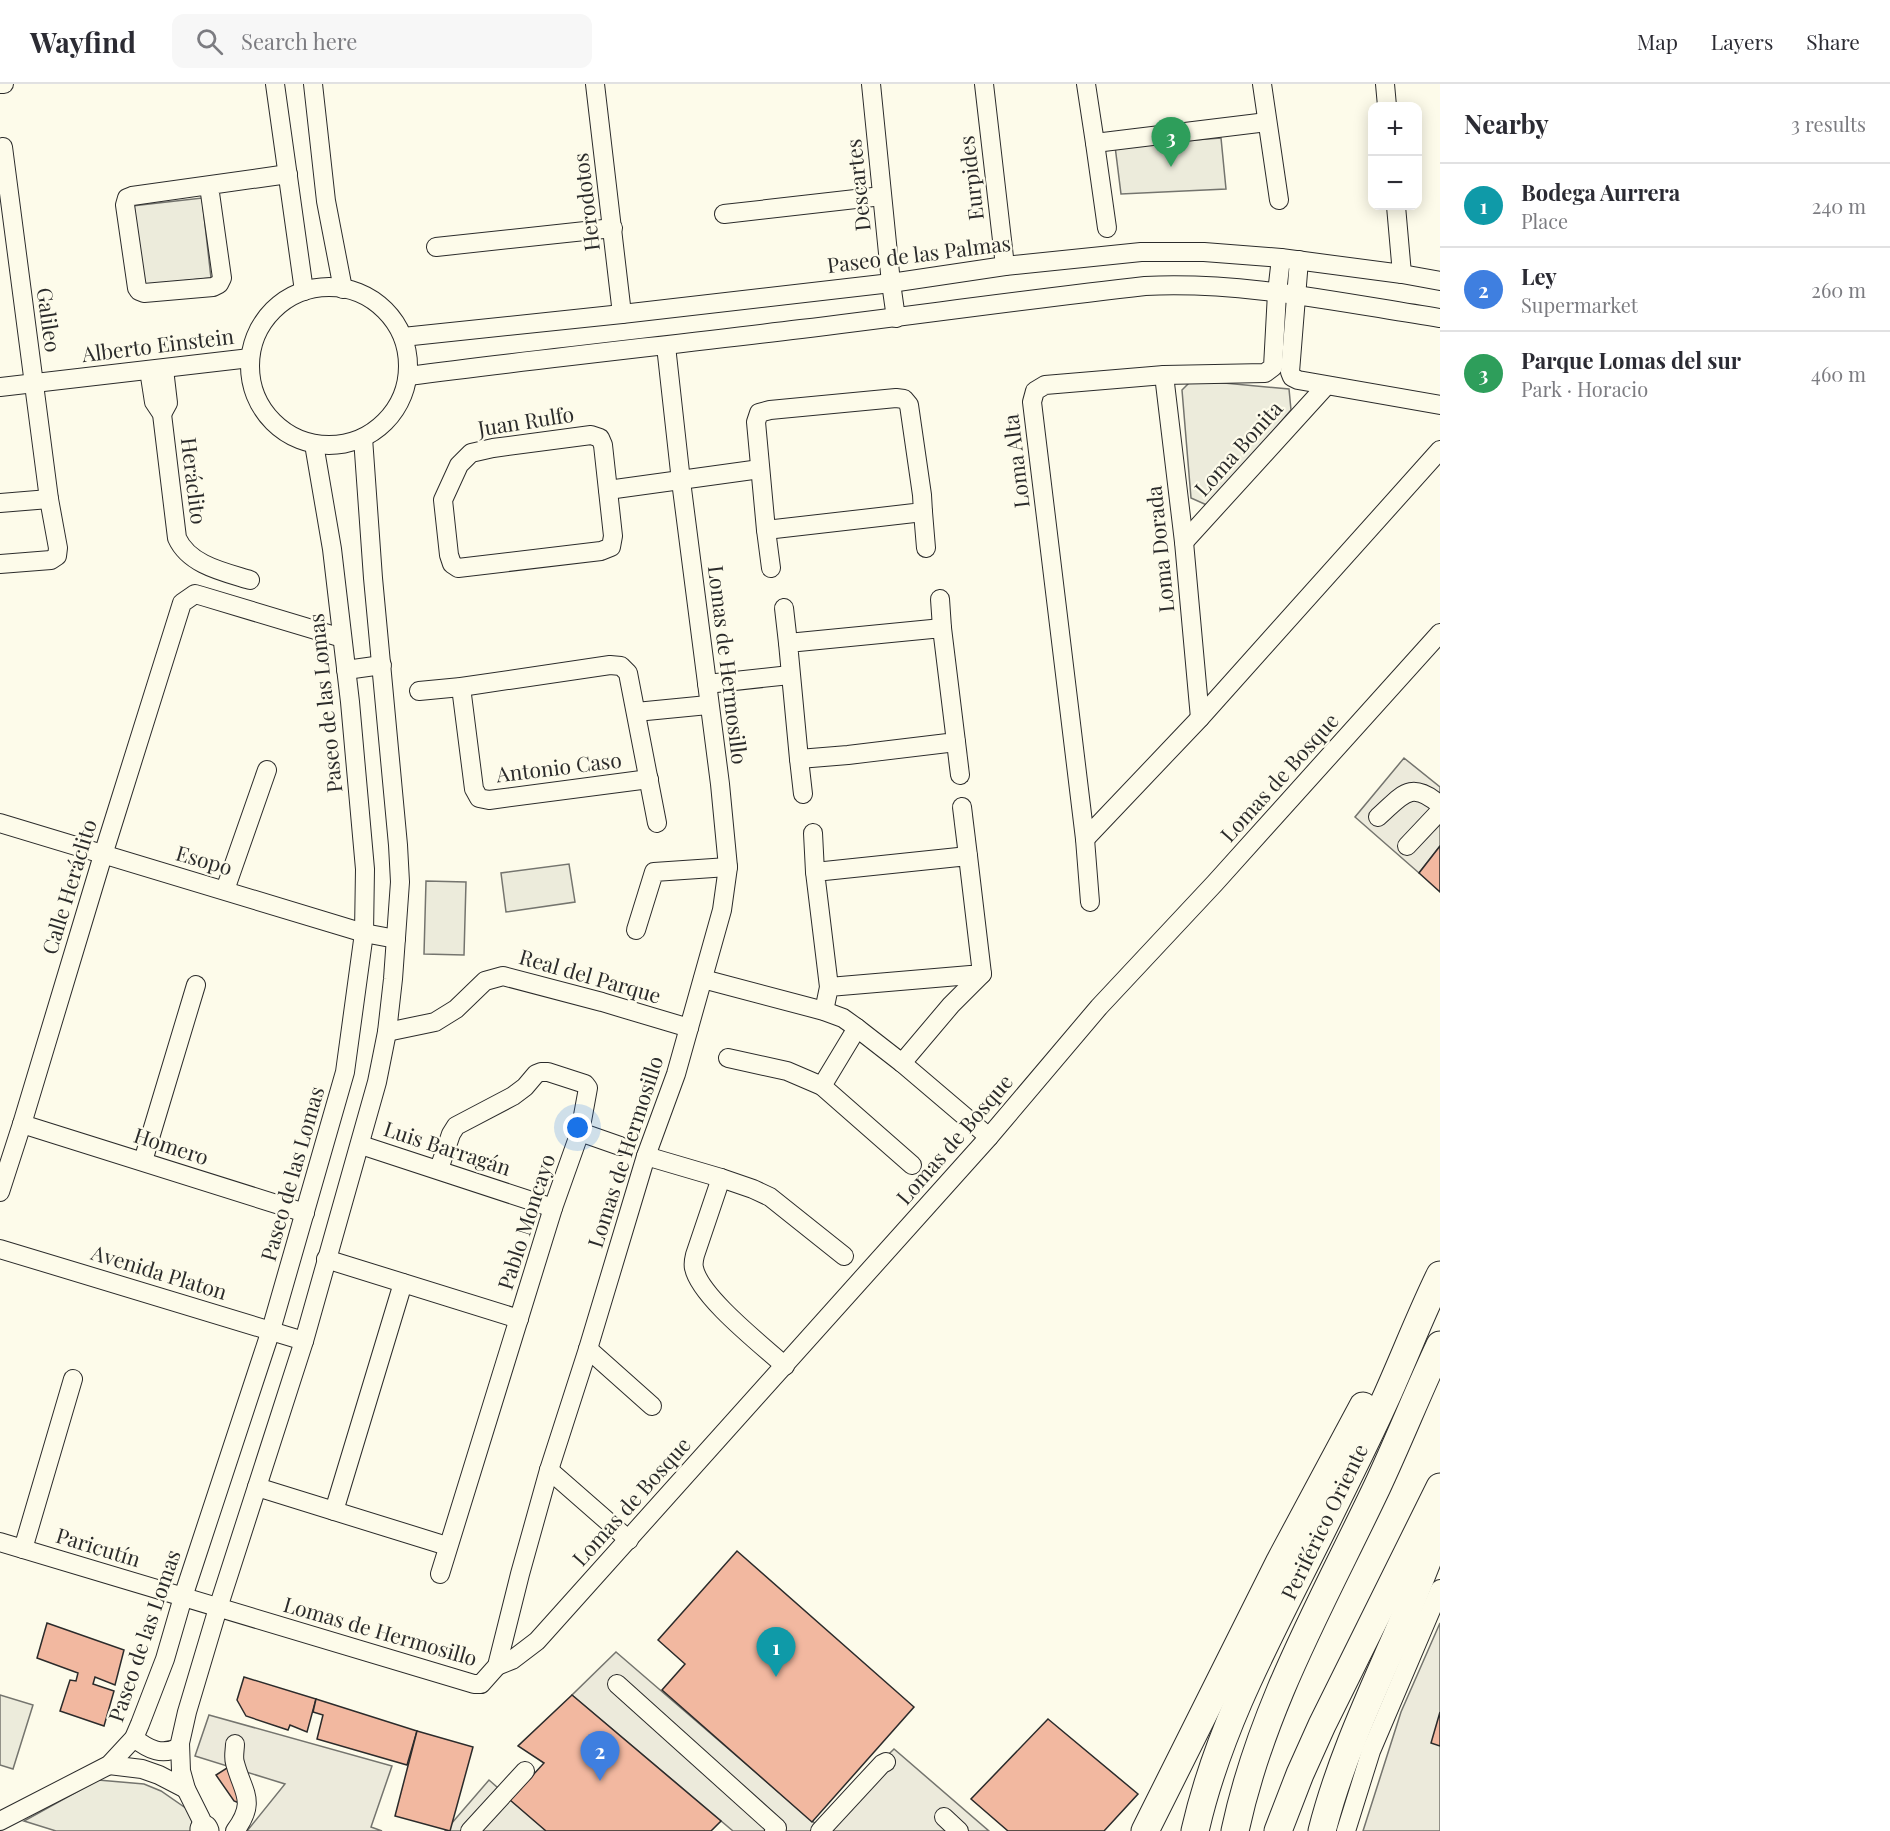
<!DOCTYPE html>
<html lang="en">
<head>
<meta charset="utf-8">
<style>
	:root { --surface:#fff; --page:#f7f7f7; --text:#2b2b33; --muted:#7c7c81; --line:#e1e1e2; --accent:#2563eb }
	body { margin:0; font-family:"Playfair Display",serif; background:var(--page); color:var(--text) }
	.controls { position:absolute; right:18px; top:18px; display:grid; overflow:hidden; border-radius:12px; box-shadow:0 3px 15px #0003 }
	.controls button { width:54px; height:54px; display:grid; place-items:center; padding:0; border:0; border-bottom:2px solid var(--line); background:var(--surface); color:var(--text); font:30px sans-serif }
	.you { position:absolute; left:578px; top:1044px; width:21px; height:21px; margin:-15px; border:4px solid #fff; border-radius:50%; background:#1a73e8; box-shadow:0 0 0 9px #1a73e833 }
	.badge { display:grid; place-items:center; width:39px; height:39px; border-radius:50%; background:var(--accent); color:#fff; font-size:20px; font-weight:700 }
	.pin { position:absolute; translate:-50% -50px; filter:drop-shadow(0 2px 3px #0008) }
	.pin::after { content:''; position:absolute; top:32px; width:21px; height:18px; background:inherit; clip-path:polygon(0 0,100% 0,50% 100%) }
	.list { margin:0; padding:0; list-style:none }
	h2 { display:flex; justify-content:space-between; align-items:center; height:78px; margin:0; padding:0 24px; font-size:26px }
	h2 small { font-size:20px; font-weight:400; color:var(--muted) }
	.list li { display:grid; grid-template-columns:39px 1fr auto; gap:18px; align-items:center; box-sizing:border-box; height:84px; padding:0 24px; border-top:2px solid var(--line) }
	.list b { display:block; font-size:22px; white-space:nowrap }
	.list p { margin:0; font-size:20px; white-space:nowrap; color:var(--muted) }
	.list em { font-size:20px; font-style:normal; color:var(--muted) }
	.icon { flex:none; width:33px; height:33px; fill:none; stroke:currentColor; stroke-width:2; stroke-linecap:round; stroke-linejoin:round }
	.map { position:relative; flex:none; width:1440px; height:1747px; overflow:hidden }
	header { display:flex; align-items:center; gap:36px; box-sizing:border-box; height:84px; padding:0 30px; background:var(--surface); border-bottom:2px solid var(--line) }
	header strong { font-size:28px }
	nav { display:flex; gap:33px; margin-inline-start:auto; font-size:21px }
	.search { width:420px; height:54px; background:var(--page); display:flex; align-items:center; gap:15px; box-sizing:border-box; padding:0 21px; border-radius:12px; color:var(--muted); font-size:22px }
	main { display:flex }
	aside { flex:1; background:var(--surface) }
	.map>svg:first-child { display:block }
	.green { fill:#ecebdb; stroke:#74746e; stroke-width:1.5 }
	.parking { fill:#eceadb; stroke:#74746e; stroke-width:1.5 }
	.building { fill:#f2b8a0; stroke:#2b2b2b; stroke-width:1.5 }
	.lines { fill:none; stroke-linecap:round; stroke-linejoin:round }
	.minor-casing { stroke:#2b2b2b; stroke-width:20 }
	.highway-casing { stroke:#2b2b2b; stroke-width:29 }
	.minor { stroke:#fdfbea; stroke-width:18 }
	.highway { stroke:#fdfbea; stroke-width:27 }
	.labels { text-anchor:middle; stroke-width:4.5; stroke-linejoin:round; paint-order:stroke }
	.street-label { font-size:21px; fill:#2b2b2b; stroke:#fdfbea }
</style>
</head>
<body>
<header>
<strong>Wayfind</strong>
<div class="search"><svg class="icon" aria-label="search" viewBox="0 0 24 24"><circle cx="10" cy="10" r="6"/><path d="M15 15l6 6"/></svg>Search here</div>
<nav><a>Map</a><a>Layers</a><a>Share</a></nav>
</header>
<main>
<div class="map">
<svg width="1440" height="1747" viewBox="0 0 1440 1747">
	<rect width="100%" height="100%" fill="#fdfbea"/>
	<g class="green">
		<path d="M1221,54L1226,105L1121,110L1115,62Z"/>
		<path d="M202,114L211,194L141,201L132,122Z"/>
		<path d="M1192,296L1289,305L1291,326L1209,422L1191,414L1182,306Z"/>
		<path d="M569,780L575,818L506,828L501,789Z"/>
		<path d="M426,797L466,798L464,871L424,870Z"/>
		<path d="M0,1611L33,1621L13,1685L0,1681Z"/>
		<path d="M98,1696L144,1700L161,1707L187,1725L199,1747H56L24,1737Z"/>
	</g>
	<g class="parking">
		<path d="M1404,674L1440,703V762L1419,789L1355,733Z"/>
		<path d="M1440,1539V1747H1363L1401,1628Z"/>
		<path d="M616,1568L817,1741L894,1665L989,1747H733L572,1611Z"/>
		<path d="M209,1631L392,1682L371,1743L382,1747H247L285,1700L195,1672Z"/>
		<path d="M489,1696L547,1747H445Z"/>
	</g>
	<g class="building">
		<path d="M1440,762V808L1419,789Z"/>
		<path d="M737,1467L914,1623L812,1738L662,1606L685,1580L658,1556Z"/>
		<path d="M47,1539L124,1566L115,1601L95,1593L93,1600L114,1607L104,1642L60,1627L70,1596L76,1597L78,1589L37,1574Z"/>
		<path d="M244,1593L316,1615L307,1648L290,1641L288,1646L246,1632L237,1616Z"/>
		<path d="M572,1611L721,1737L711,1747H546L510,1716L544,1679L518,1662Z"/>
		<path d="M316,1615L417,1647L407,1681L317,1655L323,1631L313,1628Z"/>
		<path d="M1440,1628V1662L1431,1659Z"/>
		<path d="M1048,1635L1138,1710L1104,1747H1008L971,1715Z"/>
		<path d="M417,1647L473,1663L450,1747L395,1732Z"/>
		<path d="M230,1682L249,1723L234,1717L216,1691Z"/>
	</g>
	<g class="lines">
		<g class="minor-casing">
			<g id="minor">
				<path d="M0,0H4"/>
				<path d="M275,0L304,207"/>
				<path d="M313,0L326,117L343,205"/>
				<path d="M595,0L622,230"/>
				<path d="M871,0L891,199L896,234"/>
				<path d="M984,0L1005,182"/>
				<path d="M1086,0L1095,59L1267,38"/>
				<path d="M1262,0L1279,116"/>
				<path d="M1385,0L1387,22"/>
				<path d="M1095,59L1107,144"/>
				<path d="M209,102L222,194L219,200L213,203L144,209L139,207L137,204L125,121L127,114L132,112L288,90"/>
				<path d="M1396,122L1402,190"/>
				<path d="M724,130L882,112"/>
				<path d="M436,163L613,144"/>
				<path d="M1281,174L1277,209L1273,283L1265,289L1164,291L1045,301L1035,307L1032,318L1085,755L1200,634L1440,366"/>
				<path d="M1299,176L1290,288L1292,293L1298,296L1440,321"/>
				<circle cx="329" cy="282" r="79"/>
				<path d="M403,253L622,230L891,199L1005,182L1141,168H1204L1281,174L1402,190L1440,197"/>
				<path d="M149,286L154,318L162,330L177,454C189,481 224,488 250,496"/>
				<path d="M1164,291L1184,458L1200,634"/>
				<path d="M408,292C539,275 670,261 801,245C916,231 1030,215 1145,202C1244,197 1342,219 1440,234"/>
				<path d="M0,303L250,274"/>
				<path d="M896,314L904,315L909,321L922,411L923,428L766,446L756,338L759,329L770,326Z"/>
				<path d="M162,330L168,319L164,285"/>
				<path d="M591,351L600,354L603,361L613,452L611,463L601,467L458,484L452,480L449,471L443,416L459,381L471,369L493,364Z"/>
				<path d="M608,406L760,385"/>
				<path d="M0,419L49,415"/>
				<path d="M923,428L926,464"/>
				<path d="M766,446L771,484"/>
				<path d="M1184,458L1326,302"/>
				<path d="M0,480L51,476L57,472L58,464L49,415L3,63"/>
				<path d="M940,515L942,544"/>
				<path d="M784,524L788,559"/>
				<path d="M942,544L956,658L848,671L799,675L788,559Z"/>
				<path d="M346,586L382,581"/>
				<path d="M707,600L790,591"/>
				<path d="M461,603L474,705L479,714L489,716L649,695"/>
				<path d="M419,607L461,603L610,581L621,582L628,589L657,739"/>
				<path d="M636,628L708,621"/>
				<path d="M956,658L960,691"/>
				<path d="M799,675L803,710"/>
				<path d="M962,723L968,772"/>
				<path d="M1378,733C1402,712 1410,695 1440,721"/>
				<path d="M0,739L364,849L396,855"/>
				<path d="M813,749L815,788"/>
				<path d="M1085,755L1090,818"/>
				<path d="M1407,762L1440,727"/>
				<path d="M225,806L267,686"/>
				<path d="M636,846L654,788L728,783"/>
				<path d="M703,895L824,927L843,934L857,944L902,979L989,1053"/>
				<path d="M824,927L829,903L815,788L968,772L982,890L829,903"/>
				<path d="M387,948L435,938L456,925L485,897L503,892L602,918L689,944"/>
				<path d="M728,974L787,987L822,1002L912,1081"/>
				<path d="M902,979L951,921L982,890"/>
				<path d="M822,1002L857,944"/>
				<path d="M22,1040L305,1129"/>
				<path d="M580,1048L620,1062"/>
				<path d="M361,1061L553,1124"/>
				<path d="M646,1072L721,1094L753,1105L770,1113L844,1172"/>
				<path d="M143,1077L196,901"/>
				<path d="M439,1085L451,1050L456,1042L513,1012L525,1003L536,990L541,988H548L585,1000L588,1004L580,1048L553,1124L440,1490"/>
				<path d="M721,1094L695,1171C694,1175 693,1180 694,1184C700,1213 762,1261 785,1282"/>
				<path d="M0,1108L22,1040L103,771L182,519L195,510L202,512L342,554"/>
				<path d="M0,1165L304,1257"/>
				<path d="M326,1175L519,1235"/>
				<path d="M588,1265L652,1322"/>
				<path d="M549,1386L629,1456"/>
				<path d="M257,1403L447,1462"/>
				<path d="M334,1427L403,1199"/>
				<path d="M0,1458L474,1600H481L497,1582L520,1490L549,1386L588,1265L646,1072L676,990L722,826L728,783L720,700L681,397L666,262"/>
				<path d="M23,1465L73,1295"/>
				<path d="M497,1582L512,1576L537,1557L989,1053L1099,923L1215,799L1440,549"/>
				<path d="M617,1600L777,1744L774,1747"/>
				<path d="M134,1654C149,1666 162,1672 180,1663"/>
				<path d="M235,1660C235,1666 233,1673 235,1679C243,1709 257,1717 235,1747"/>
				<path d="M109,1681L142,1685L159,1691L186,1705"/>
				<path d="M944,1733L959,1747"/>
				<path d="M0,1737L109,1681L134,1654L140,1640L165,1575L183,1513L271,1246L345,988L364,849L365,785L350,618L332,465L314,360"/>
				<path d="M204,1747L201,1735L186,1705L181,1687L180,1659L187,1628L218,1524L304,1257L377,998L387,948L393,895L400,798L398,761L373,494L363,354"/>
				<path d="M470,1747L525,1687"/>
				<path d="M820,1747L882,1680L886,1678"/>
				<path d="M1346,1747L1371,1667L1440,1505"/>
			</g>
		</g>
		<g class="highway-casing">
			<g id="highway">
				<path d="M204,1745L205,1747"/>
				<path d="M1145,1747L1280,1477L1363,1322"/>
				<path d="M1195,1747C1220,1636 1278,1536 1328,1434C1347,1395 1367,1356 1385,1316C1404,1274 1420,1232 1440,1191"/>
				<path d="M1235,1747C1261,1624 1324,1515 1377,1403C1399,1356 1418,1308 1440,1261"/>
				<path d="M1278,1747L1300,1690L1322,1641L1440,1403"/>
				<path d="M1322,1747C1338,1684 1364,1626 1390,1567C1408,1527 1424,1486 1440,1444"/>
			</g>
		</g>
		<use href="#minor" class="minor"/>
		<use href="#highway" class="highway"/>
	</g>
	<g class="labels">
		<g class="street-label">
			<text transform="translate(972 94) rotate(-97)" y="7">Eurpides</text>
			<text transform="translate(859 101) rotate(-96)" y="7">Descartes</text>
			<text transform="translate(587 118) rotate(-97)" y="7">Herodotos</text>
			<text transform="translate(919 171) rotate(-7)" y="7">Paseo de las Palmas</text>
			<text transform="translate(48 236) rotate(82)" y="7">Galileo</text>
			<text transform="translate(158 262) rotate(-7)" y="7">Alberto Einstein</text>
			<text transform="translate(526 338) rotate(-9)" y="7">Juan Rulfo</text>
			<text transform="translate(1239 365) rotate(-48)" y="7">Loma Bonita</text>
			<text transform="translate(1017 377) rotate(-97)" y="7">Loma Alta</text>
			<text transform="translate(193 397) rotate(83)" y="7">Heráclito</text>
			<text transform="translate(1161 465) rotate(-96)" y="7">Loma Dorada</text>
			<text transform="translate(727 581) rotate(83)" y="7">Lomas de Hermosillo</text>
			<text transform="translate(326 619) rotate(-96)" y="7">Paseo de las Lomas</text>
			<text transform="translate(559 684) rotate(-7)" y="7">Antonio Caso</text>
			<text transform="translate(1280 694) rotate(-48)" y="7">Lomas de Bosque</text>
			<text transform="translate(204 777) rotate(16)" y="7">Esopo</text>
			<text transform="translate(70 803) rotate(-73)" y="7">Calle Heráclito</text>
			<text transform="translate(590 893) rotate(16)" y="7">Real del Parque</text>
			<text transform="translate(955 1056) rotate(-49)" y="7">Lomas de Bosque</text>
			<text transform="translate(171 1063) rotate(18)" y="7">Homero</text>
			<text transform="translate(447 1065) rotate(18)" y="7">Luis Barragán</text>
			<text transform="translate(626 1068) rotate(-72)" y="7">Lomas de Hermosillo</text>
			<text transform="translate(293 1090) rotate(-74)" y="7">Paseo de las Lomas</text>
			<text transform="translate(527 1138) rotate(-72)" y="7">Pablo Moncayo</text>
			<text transform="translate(159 1189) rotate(17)" y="7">Avenida Platon</text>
			<text transform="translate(632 1418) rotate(-48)" y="7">Lomas de Bosque</text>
			<text transform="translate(1325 1438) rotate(-64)" y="7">Periférico Oriente</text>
			<text transform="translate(98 1464) rotate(17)" y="7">Paricutín</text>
			<text transform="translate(380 1548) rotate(16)" y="7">Lomas de Hermosillo</text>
			<text transform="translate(145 1552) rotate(-71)" y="7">Paseo de las Lomas</text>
		</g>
	</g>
</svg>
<div class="controls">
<button>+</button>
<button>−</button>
</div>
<div class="you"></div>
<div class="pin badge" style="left:776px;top:1593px;background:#0f9aa8">1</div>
<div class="pin badge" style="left:600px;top:1697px;background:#3f7fe0">2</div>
<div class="pin badge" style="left:1171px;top:83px;background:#2e9e5b">3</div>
</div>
<aside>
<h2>Nearby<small>3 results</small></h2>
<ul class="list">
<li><span class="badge" style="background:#0f9aa8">1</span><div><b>Bodega Aurrera</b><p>Place</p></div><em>240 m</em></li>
<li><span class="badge" style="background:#3f7fe0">2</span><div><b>Ley</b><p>Supermarket</p></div><em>260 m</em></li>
<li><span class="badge" style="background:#2e9e5b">3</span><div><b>Parque Lomas del sur</b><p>Park · Horacio</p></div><em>460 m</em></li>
</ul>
</aside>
</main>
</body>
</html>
